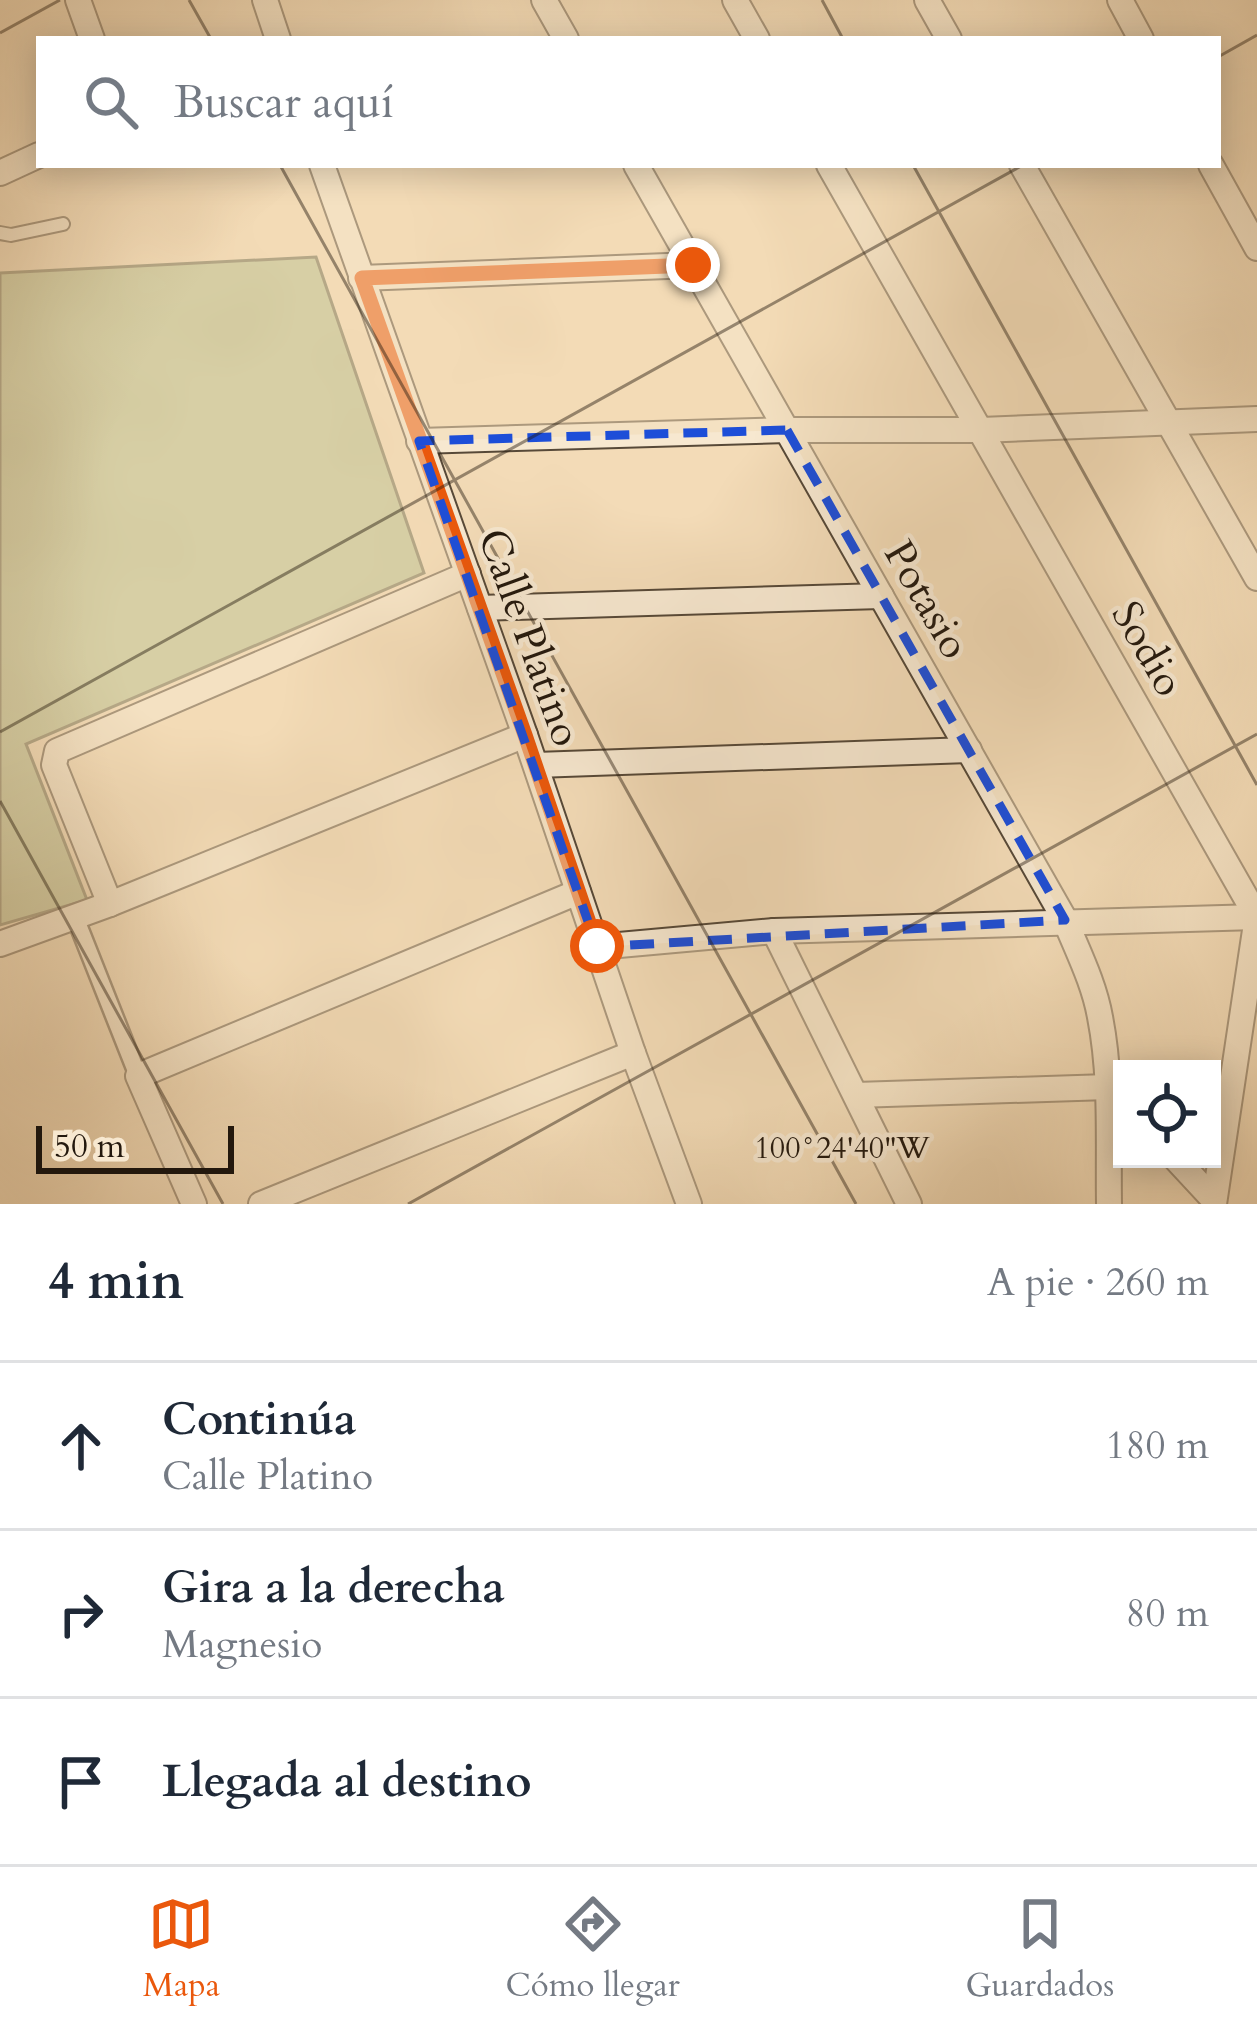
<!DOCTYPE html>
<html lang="es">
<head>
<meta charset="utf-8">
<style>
	:root { --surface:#fff; --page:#f6f6f7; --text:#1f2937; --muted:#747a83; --line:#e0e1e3; --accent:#ea580c }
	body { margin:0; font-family:Cardo,serif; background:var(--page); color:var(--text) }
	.controls { position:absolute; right:36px; bottom:36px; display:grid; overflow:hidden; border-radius:0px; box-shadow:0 6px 30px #0003 }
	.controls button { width:108px; height:108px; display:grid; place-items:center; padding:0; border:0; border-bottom:3px solid var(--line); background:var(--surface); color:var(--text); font:60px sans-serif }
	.scale { position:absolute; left:36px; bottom:30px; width:198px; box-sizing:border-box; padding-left:12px; border:6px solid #23180d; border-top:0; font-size:33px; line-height:42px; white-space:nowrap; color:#23180d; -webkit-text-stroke:9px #f7e8d0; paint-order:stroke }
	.stop { position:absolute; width:36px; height:36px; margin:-27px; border:9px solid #ea580c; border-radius:50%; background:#fff }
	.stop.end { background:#ea580c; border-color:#fff; box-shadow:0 3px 12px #0008 }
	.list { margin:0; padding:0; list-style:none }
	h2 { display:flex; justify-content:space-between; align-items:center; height:156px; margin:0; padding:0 48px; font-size:51px }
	h2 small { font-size:39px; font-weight:400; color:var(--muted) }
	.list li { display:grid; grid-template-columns:78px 1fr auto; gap:36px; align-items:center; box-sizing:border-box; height:168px; padding:0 48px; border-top:3px solid var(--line) }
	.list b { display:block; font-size:45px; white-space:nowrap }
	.list p { margin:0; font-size:39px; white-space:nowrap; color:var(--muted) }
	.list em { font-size:39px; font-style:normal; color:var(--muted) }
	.icon { flex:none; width:66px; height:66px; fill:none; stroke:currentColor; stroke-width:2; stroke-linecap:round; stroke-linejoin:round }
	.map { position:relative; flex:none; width:1257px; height:1204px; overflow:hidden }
	.search { position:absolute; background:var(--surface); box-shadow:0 6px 30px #0003; left:36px; right:36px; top:36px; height:132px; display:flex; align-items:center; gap:30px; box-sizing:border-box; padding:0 42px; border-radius:0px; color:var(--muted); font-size:45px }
	.sheet { height:660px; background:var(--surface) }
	nav { display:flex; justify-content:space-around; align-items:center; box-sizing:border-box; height:168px; border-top:3px solid var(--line); background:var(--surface); font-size:33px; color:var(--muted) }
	nav a { display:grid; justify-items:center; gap:6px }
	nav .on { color:var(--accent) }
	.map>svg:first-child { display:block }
	.green { fill:#b7c191; stroke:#6d6c4f; stroke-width:3 }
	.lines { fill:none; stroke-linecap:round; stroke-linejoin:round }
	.service-casing { stroke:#574938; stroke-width:16 }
	.pedestrian-casing { stroke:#574938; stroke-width:21 }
	.minor-casing { stroke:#574938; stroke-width:28 }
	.service { stroke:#f7e8d0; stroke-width:12 }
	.pedestrian { stroke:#f7e8d0; stroke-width:16 }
	.minor { stroke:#f7e8d0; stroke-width:24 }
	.route { stroke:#ea580c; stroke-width:15 }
	.marked { fill:none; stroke:#1d4ed8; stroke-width:9; stroke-dasharray:24 15; stroke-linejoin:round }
	.ticks { fill:none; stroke:#23180d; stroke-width:3; stroke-opacity:0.45 }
	.labels { text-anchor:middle; stroke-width:9; stroke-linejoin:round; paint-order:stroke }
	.street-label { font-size:42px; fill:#23180d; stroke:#f7e8d0 }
	.ticks-label { font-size:30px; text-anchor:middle; fill:#23180d; stroke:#f7e8d0; stroke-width:9; stroke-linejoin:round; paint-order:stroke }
</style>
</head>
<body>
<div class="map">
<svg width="1257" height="1204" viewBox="0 0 1257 1204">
	<rect width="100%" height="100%" fill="#f3dbb7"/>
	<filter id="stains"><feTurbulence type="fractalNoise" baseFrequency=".00167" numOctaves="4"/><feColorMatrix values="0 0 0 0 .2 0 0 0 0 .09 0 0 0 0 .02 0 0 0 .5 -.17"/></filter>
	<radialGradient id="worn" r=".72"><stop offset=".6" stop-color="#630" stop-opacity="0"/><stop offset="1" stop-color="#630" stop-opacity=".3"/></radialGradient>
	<path class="green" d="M316,257L424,573L26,744L87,900L0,925V273Z"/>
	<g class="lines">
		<g class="service-casing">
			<path id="service" d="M0,233L11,235L63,224"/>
		</g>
		<g class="pedestrian-casing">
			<path id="pedestrian" d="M75,917L138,1076"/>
		</g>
		<g class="minor-casing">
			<g id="minor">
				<path d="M78,0L92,39"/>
				<path d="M265,0L278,39"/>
				<path d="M544,0L566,39"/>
				<path d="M735,0L757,39"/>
				<path d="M927,0L949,39"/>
				<path d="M1120,0L1141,39"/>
				<path d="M322,165L525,735L633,1053L689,1204"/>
				<path d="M636,165L1065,920C1078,952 1094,983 1100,1017C1112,1078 1108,1142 1109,1204"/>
				<path d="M829,165L1257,917L1214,1204"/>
				<path d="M1022,165L1257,578"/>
				<path d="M1211,165L1257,248"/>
				<path d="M0,173L39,155"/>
				<path d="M361,278L693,265"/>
				<path d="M419,441L787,430H981L1257,419"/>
				<path d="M480,608L881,596"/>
				<path d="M536,765L969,750"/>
				<path d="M110,904L54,765L57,751L468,574"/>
				<path d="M774,931L909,1204"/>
				<path d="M0,944L110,904L525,735"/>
				<path d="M597,947L774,931L1257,917"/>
				<path d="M856,1095L1108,1087L1116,1096"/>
				<path d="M1176,1159L1214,1200"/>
				<path d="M194,1204L138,1076L578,892"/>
				<path d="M261,1204L633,1053"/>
			</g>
		</g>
		<use href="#service" class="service"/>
		<use href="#pedestrian" class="pedestrian"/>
		<use href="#minor" class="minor"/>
	</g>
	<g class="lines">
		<path class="route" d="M597,946L525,735L362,278L693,265"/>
	</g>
	<path d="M0 0H1257V1204H0ZM787,430L1065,920L597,947L419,441Z" fill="#f3dbb7" fill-opacity=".55" fill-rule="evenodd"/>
	<path class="marked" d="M787,430L1065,920L597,947L419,441Z"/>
	<path class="ticks" d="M189,0L211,39M822,0L843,39M0,33L60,0M1218,57L1257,35M280,165L856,1204M913,165L1257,785M0,732L1023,165M0,801L223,1204M408,1204L1257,734"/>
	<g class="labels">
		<g class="street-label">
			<text transform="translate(928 599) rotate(60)" y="15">Potasio</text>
			<text transform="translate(531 637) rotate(70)" y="15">Calle Platino</text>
			<text transform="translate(1149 648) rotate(60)" y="15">Sodio</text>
		</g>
	</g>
	<g class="ticks-label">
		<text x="842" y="1158">100°24'40"W</text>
	</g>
	<rect width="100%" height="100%" filter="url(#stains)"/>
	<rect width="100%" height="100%" fill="url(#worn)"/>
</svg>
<div class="controls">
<button><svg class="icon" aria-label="locate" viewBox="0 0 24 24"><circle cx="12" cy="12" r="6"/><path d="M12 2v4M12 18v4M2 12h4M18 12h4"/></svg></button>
</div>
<div class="scale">50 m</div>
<div class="stop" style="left:597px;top:946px"></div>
<div class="stop end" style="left:693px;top:265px"></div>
<div class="search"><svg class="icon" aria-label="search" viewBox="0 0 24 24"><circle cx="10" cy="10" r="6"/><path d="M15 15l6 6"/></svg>Buscar aquí</div>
</div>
<section class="sheet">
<h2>4 min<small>A pie · 260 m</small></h2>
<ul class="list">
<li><svg class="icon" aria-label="ahead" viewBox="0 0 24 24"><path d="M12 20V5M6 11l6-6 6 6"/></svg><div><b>Continúa</b><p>Calle Platino</p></div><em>180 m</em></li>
<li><svg class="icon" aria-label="right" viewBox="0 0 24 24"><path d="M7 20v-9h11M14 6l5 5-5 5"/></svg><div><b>Gira a la derecha</b><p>Magnesio</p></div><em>80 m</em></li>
<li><svg class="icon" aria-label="arrive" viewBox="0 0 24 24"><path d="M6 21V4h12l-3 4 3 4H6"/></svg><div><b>Llegada al destino</b></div></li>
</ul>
</section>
<nav>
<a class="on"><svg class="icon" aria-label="map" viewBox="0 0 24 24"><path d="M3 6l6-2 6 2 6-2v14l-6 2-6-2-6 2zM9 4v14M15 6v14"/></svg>Mapa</a>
<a><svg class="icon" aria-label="directions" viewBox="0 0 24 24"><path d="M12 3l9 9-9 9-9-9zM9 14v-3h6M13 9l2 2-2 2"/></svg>Cómo llegar</a>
<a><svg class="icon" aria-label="saved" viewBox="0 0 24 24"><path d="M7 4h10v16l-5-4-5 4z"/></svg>Guardados</a>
</nav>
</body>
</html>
